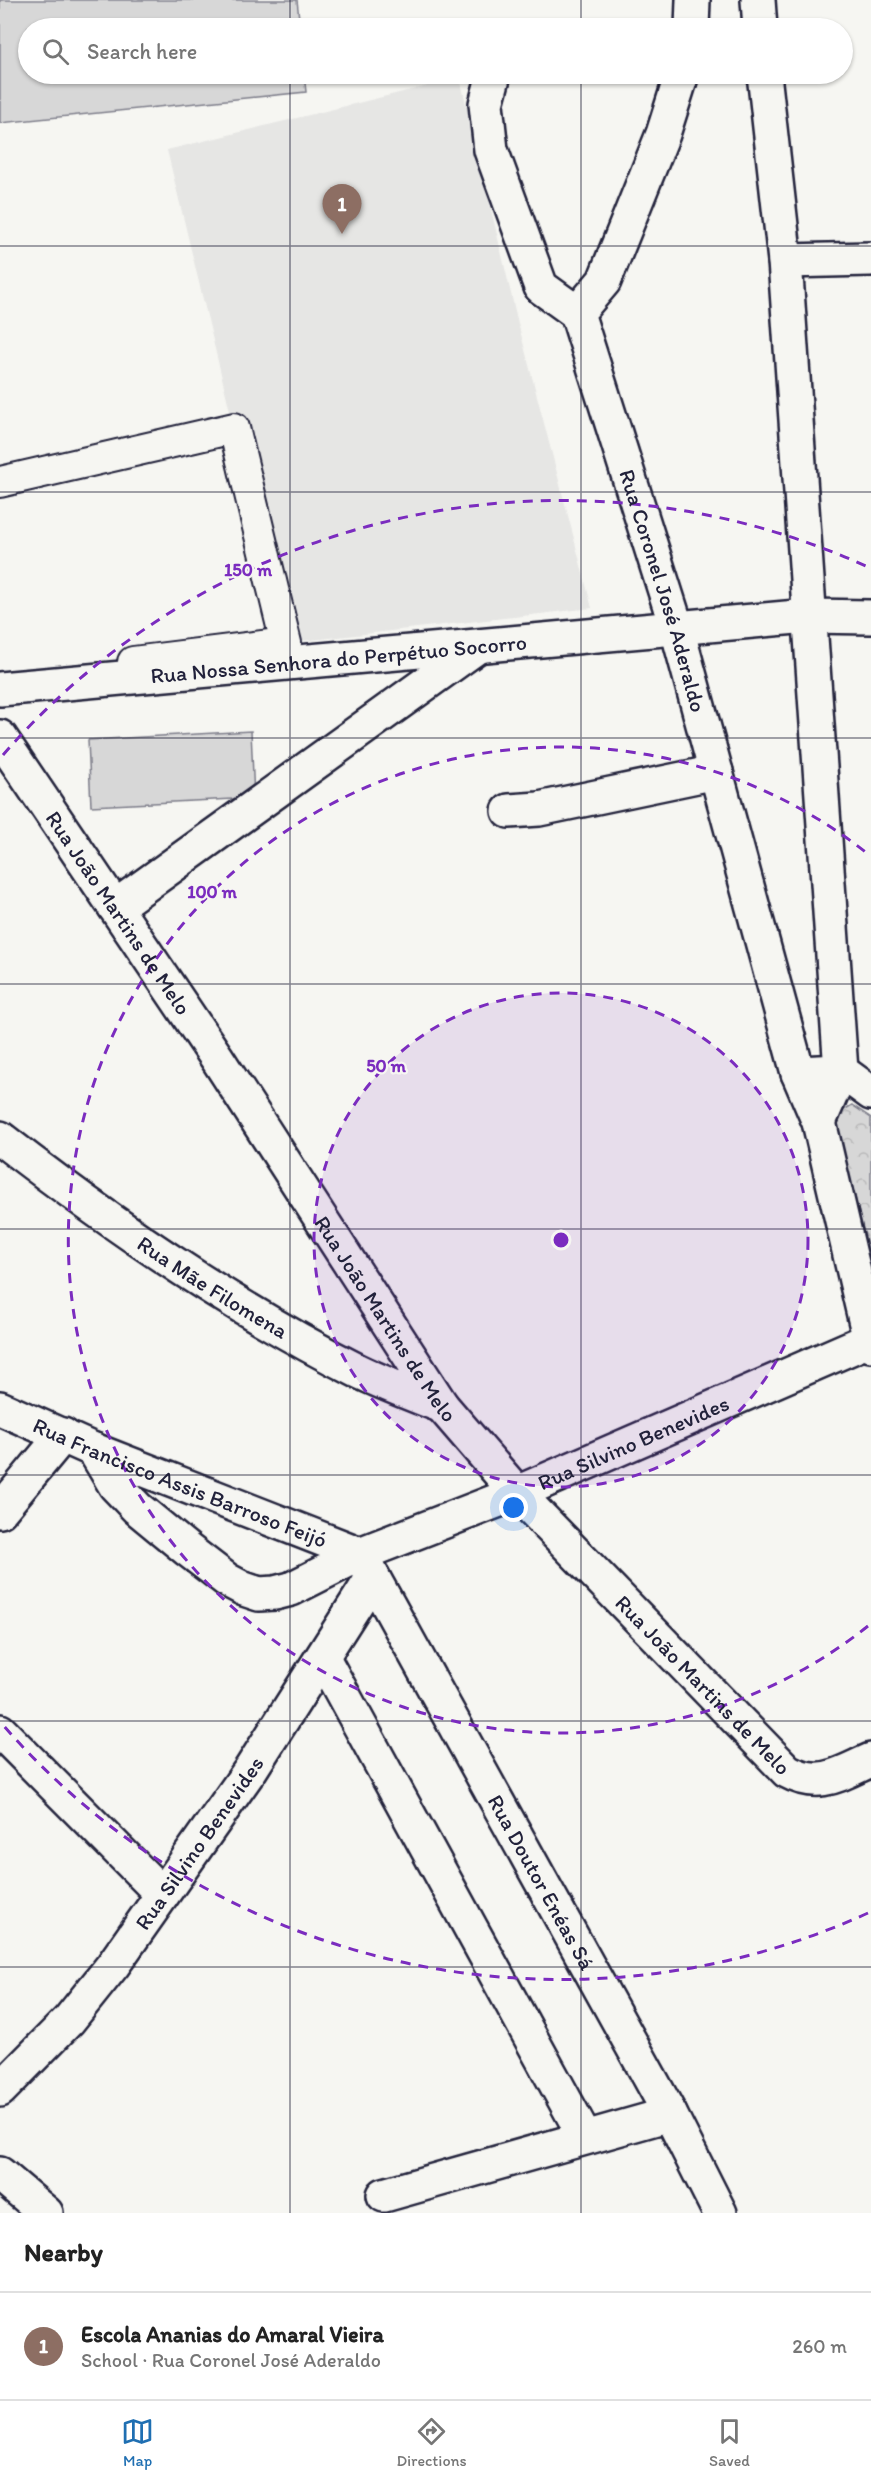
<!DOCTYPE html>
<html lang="en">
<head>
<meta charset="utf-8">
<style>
	:root { --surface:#fff; --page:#f6f6f6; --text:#222; --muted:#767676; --line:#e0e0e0; --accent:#1f6fb2 }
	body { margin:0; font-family:Itim,sans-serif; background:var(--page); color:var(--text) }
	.you { position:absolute; left:514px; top:1508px; width:21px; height:21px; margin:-15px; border:4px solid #fff; border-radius:50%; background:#1a73e8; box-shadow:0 0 0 9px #1a73e833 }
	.badge { display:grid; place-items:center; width:39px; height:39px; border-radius:50%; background:var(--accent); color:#fff; font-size:20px; font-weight:700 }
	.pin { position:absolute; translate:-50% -50px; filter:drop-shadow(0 2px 3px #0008) }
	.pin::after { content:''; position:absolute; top:32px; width:21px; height:18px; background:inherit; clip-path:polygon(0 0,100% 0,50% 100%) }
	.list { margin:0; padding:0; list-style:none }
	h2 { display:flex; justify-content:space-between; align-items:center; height:78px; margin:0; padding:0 24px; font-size:26px }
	h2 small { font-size:20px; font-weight:400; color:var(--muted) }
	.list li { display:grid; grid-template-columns:39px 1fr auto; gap:18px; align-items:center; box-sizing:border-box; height:108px; padding:0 24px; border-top:2px solid var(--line) }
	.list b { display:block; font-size:22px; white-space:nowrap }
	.list p { margin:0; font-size:20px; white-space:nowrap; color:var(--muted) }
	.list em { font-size:20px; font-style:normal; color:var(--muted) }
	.icon { flex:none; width:33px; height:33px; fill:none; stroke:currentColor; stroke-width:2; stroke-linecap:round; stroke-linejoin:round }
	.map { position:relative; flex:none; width:871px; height:2213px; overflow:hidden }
	.search { position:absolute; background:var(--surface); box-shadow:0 2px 4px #0004; left:18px; right:18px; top:18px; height:66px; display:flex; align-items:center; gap:15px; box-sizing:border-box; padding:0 21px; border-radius:33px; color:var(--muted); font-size:22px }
	.sheet { height:186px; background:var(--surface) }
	nav { display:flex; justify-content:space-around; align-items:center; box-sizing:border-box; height:84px; border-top:2px solid var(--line); background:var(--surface); font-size:16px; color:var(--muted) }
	nav a { display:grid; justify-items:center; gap:3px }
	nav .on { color:var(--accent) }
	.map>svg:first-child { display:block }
	.built { fill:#e6e6e4 }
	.park { fill:url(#park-crowns); stroke:#7c7c89; stroke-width:1.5 }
	.garden { fill:#d7d7d7; stroke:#7c7c89; stroke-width:1.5 }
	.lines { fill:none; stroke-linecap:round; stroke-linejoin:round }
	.pedestrian-casing { stroke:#22223b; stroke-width:34 }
	.minor-casing { stroke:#22223b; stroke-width:38 }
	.tertiary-casing { stroke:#22223b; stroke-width:38 }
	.secondary-casing { stroke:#22223b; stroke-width:38 }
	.pedestrian { stroke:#f6f6f2; stroke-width:30 }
	.minor { stroke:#f6f6f2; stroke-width:33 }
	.tertiary { stroke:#f6f6f2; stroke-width:33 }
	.secondary { stroke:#f6f6f2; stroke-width:33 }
	.grid { fill:none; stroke:#22223b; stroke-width:1.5; stroke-opacity:0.55 }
	.ring { fill:none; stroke:#7b2cbf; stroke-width:3; stroke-dasharray:10 8 }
	.labels { text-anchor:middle; stroke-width:4.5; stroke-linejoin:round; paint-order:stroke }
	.street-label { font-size:22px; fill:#22223b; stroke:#f6f6f2 }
	.centre { fill:#7b2cbf; stroke:#f6f6f2; stroke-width:3 }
	.ring-label { font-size:18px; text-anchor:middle; font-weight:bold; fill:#7b2cbf; stroke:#f6f6f2; stroke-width:4.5; stroke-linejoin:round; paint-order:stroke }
</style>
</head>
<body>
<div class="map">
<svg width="871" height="2213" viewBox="0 0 871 2213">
	<defs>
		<pattern id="park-crowns" width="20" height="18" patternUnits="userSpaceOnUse" patternTransform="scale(1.5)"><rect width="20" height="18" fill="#d7d7d7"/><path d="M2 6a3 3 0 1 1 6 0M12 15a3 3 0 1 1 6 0" fill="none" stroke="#b8b8b9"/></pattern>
	</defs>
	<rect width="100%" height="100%" fill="#f6f6f2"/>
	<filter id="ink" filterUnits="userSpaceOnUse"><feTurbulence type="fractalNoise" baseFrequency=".0167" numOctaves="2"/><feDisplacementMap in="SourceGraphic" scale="12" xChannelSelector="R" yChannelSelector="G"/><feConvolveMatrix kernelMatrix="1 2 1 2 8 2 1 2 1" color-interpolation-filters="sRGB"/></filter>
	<g filter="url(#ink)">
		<path class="built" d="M460,78L517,319L592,608L286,643L167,150Z"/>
		<path class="park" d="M852,1105L871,1118V1260L834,1116Z"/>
		<g class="garden">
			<path d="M0,0H297L300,28H28V74H304L306,92L0,123Z"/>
			<path d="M251,731L254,798L91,806L88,740Z"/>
		</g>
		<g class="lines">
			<g class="pedestrian-casing">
				<path id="pedestrian" d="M0,482L234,428L286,643L133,662"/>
			</g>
			<g class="minor-casing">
				<g id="minor">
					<path d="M494,74L486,104L491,150L541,287L577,313"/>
					<path d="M785,261L871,259"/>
					<path d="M808,616L871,617"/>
					<path id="s1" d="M0,737L217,1058L442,1406L517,1493L787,1771C820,1789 839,1774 871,1760"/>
					<path d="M509,811L539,809L716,772"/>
					<path d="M115,907L475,648"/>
					<path d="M798,1073L841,1071L871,1093"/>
					<path id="s2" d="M0,1138C112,1225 231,1307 358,1371C385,1384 414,1395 442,1406"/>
					<path id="s3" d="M0,1408L94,1450L360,1554"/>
					<path id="s4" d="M94,1450L115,1485L137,1508L188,1550L227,1580L244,1589L259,1594L275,1593L291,1589L360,1554L517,1493L871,1339"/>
					<path d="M0,1511L63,1435"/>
					<path id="s5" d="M360,1554L670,2114L720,2213"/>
					<path d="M323,1658L585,2137"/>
					<path d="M0,1731L162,1894"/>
					<path id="s6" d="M0,2090L69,2020L113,1965L251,1769L373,1577"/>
					<path d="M384,2195L670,2114"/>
				</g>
			</g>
			<g class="tertiary-casing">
				<g id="tertiary">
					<path id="s7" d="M0,689L808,616"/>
					<path d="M0,2174L46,2213"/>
				</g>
			</g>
			<g class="secondary-casing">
				<g id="secondary">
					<path d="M758,0L760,28"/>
					<path d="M692,28L693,0"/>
					<path id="s8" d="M682,74L663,134L604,281L577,313L677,629L798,1073L819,1122L871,1345"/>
					<path d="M764,74L785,261L841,1071L819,1122"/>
				</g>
			</g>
			<use href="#pedestrian" class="pedestrian"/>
			<use href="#minor" class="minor"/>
			<use href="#tertiary" class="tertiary"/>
			<use href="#secondary" class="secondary"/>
		</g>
	</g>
	<path class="grid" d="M290,0V28M581,0V28M290,74V2213M581,74V2213M0,246H871M0,492H871M0,738H871M0,984H871M0,1229H871M0,1475H871M0,1721H871M0,1967H871"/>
	<circle cx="561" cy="1240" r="247" fill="#7b2cbf" fill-opacity=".12"/>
	<g class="ring">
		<circle cx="561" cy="1240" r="247"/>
		<path d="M868 1626A493 493 0 1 1 868 854"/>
		<path d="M868 1913A740 740 0 0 1 3 1725M3 755A740 740 0 0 1 868 567"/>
	</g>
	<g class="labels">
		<g class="street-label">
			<text dy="8" stroke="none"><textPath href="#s8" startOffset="554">Rua Coronel José Aderaldo</textPath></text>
			<text dy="8" stroke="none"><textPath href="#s7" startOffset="340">Rua Nossa Senhora do Perpétuo Socorro</textPath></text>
			<text dy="8" stroke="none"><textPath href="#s1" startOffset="212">Rua João Martins de Melo</textPath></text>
			<text dy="8" stroke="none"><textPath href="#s2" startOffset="260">Rua Mãe Filomena</textPath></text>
			<text dy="8" stroke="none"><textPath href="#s1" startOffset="698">Rua João Martins de Melo</textPath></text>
			<text dy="8" stroke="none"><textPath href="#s4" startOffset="628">Rua Silvino Benevides</textPath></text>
			<text dy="8" stroke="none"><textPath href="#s3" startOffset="195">Rua Francisco Assis Barroso Feijó</textPath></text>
			<text dy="8" stroke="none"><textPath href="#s1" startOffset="1184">Rua João Martins de Melo</textPath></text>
			<text dy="8" stroke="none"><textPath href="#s6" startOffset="318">Rua Silvino Benevides</textPath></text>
			<text dy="8" stroke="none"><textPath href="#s5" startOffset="375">Rua Doutor Enéas Sá</textPath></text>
		</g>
	</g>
	<circle cx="561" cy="1240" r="9" class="centre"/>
	<g class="ring-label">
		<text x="248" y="576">150 m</text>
		<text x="212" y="898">100 m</text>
		<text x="386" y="1072">50 m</text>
	</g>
</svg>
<div class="you"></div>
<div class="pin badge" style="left:342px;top:234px;background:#8d6e63">1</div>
<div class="search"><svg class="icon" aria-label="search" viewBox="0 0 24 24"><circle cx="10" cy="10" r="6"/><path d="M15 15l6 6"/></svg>Search here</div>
</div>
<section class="sheet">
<h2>Nearby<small></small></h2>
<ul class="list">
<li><span class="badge" style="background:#8d6e63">1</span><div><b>Escola Ananias do Amaral Vieira</b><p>School · Rua Coronel José Aderaldo</p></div><em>260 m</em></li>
</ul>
</section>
<nav>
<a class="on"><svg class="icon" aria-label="map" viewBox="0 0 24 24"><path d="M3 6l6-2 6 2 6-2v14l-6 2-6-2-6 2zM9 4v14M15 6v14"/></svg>Map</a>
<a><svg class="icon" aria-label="directions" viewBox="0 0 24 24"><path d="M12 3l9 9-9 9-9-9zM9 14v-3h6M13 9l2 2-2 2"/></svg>Directions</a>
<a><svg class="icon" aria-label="saved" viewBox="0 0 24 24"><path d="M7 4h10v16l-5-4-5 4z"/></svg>Saved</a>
</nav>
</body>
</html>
